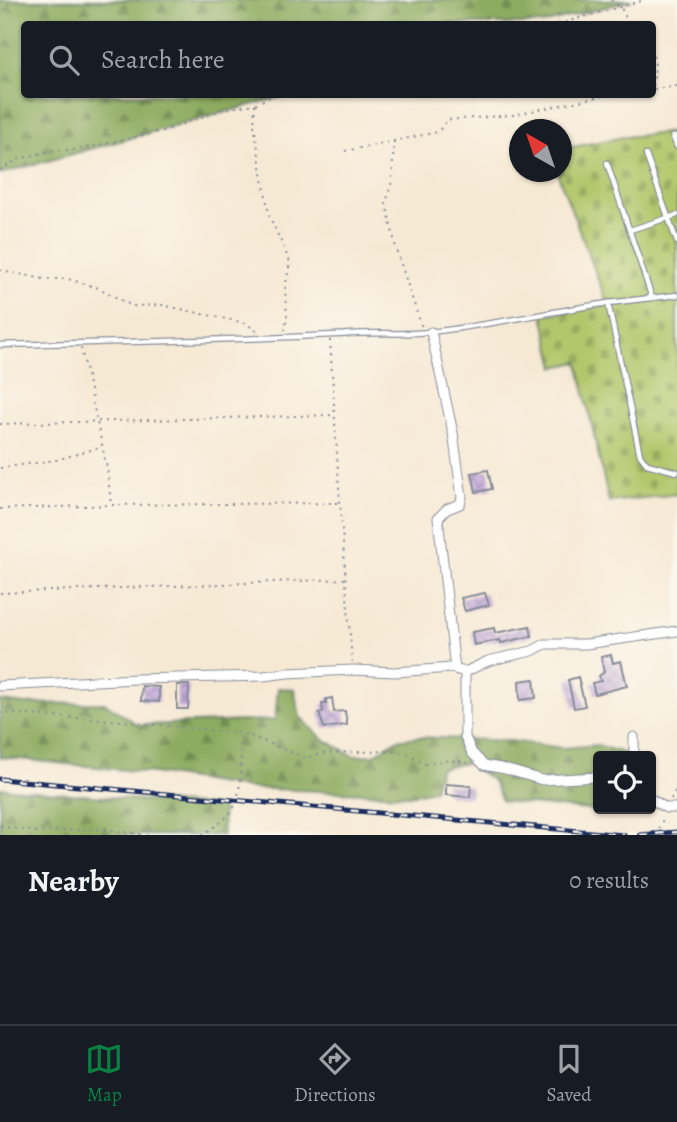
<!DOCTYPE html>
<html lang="en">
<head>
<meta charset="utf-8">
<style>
	:root { --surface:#171b24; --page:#20242c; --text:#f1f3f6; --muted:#9ea1a6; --line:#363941; --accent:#0b8043 }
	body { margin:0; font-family:Alegreya,serif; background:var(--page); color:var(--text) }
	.controls { position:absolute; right:21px; bottom:21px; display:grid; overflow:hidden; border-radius:7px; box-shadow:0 2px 5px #0004 }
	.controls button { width:63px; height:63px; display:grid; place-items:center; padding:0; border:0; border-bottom:2px solid var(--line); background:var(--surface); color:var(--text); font:35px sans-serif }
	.compass { position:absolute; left:509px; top:119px; width:63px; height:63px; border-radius:50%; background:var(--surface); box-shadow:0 2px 5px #0004; rotate:320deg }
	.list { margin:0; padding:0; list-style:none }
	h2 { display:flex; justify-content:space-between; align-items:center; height:91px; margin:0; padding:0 28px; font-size:30px }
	h2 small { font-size:23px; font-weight:400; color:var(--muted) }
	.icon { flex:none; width:38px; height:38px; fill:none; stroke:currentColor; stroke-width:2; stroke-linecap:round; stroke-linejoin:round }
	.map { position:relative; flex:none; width:677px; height:835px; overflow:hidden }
	.search { position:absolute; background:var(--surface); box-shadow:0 2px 5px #0004; left:21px; right:21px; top:21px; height:77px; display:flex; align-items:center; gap:18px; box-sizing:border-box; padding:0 24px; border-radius:7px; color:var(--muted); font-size:26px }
	.sheet { height:189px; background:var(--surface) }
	nav { display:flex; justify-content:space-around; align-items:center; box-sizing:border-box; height:98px; border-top:2px solid var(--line); background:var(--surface); font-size:19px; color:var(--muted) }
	nav a { display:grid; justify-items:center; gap:4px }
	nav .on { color:var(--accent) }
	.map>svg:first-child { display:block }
	.forest { fill:url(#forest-firs); stroke:#546e5f; stroke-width:2 }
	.cemetery { fill:url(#cemetery-stones); stroke:#667b65; stroke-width:2 }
	.building { fill:url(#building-cross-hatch) }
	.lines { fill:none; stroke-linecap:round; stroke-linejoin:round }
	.service-casing { stroke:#888c99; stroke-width:7 }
	.minor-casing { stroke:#888c99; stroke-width:11 }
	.path { stroke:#888c99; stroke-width:2; stroke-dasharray:2 5; stroke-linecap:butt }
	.service { stroke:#fff; stroke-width:4.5 }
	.minor { stroke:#fff; stroke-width:9 }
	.rail-casing { stroke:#1b2f5e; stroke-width:5 }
	.rail { stroke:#fbf7ec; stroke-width:2.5; stroke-dasharray:8; stroke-linecap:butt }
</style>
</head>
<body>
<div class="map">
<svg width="677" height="835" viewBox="0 0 677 835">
	<defs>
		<pattern id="forest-firs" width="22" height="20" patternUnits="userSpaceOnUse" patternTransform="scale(1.75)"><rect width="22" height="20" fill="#8dac60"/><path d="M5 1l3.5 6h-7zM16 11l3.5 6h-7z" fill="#728c52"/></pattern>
		<pattern id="cemetery-stones" width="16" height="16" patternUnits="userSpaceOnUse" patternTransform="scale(1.75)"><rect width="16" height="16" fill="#b2c76c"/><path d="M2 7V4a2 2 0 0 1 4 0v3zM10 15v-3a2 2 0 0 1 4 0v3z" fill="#98ab60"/></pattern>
		<pattern id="building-cross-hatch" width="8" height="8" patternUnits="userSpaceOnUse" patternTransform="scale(1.75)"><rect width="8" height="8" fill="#c5abdb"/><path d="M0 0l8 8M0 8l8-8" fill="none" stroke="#9f8cb5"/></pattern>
	</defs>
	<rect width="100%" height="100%" fill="#fbf7ec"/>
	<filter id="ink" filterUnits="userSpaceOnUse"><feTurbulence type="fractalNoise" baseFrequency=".0143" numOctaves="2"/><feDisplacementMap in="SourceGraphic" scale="14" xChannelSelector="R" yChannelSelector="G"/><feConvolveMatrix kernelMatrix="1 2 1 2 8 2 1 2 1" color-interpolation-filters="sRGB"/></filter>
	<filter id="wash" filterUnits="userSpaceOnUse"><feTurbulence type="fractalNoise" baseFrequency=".00686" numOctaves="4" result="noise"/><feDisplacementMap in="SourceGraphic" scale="28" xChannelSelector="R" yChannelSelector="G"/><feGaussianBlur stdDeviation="1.57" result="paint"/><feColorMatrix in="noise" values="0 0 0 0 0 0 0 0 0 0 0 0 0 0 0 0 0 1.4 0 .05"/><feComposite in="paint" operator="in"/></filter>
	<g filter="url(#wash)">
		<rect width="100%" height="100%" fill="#f6e9d4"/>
		<g class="forest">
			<path d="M0,0H632L543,24H24V94L288,95L0,174Z"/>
			<path d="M278,688L294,689L300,717L323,739L354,756L374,755L396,740L420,737L510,741L563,748L597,745L627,754L628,756H598V809H610L598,811L502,801L493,781L467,763L440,768L434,790L409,795L248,788L154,773L0,757V701L24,704L105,703L138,725L275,720Z"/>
			<path d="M0,788L222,807L223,835H0Z"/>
		</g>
		<path class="cemetery" d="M677,132V494L609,502L578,362L555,367L543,315L606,306L605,297L557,172H562V149L624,137Z"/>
		<g id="blocks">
			<g class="building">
				<path d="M488,470L492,489L476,492L472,473Z"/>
				<path d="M485,593L489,605L465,611L461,598Z"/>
				<path d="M530,626L532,636L501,643L500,640L474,645L472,632L494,628L495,633Z"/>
				<path d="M611,655L613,663L621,661L627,686L595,694L592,683L601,681L599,676L604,672L601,657Z"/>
				<path d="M578,677L585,706L574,708L568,680Z"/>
				<path d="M534,679L536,698L520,700L519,681Z"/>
				<path d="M177,685H189L188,709H177Z"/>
				<path d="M142,686L159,687V702L141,701Z"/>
				<path d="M332,698L334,712L345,711L347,725L324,728L319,713L323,712L322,704H326V699Z"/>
				<path d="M446,784L471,786L470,797L446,795Z"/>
			</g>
		</g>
	</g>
	<g filter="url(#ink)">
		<use href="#blocks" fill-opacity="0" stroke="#888c99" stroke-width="2"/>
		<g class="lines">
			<g class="service-casing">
				<g id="service">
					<path d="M677,136L673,137L677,147"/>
					<path d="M646,155L677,242"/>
					<path d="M607,163L652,298"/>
					<path d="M630,230L677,215"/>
					<path d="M608,303L677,295"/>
					<path d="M0,345C117,342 234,341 351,334C377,332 404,335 430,332C490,325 549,312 608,303L640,455L647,464L677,472"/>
				</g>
			</g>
			<g class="minor-casing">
				<g id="minor">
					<path d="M431,332L453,433L462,497L460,504L447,509L438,518L455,669"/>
					<path d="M465,672V737L472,753L484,765L505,769L542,780L598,777"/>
					<path d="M0,686L136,679L264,676L287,673L353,670L395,672L451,668L465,672L488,661L532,651L545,644H586L677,631"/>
					<path d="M634,737V756"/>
					<path d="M651,799L666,808H677"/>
				</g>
			</g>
			<g class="path">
				<path d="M611,0L621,8L629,24"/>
				<path d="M558,24L645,0"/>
				<path d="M652,49L655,65L653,89"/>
				<path d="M654,89L677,86"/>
				<path d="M255,104L254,125L269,215L290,262L285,289L287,316L285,330"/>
				<path d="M394,141L392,181L386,203L397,252L422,328"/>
				<path d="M345,151L438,132L447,120L513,115L612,94"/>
				<path d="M0,170L19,159L54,150H77L166,130L223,109L255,104L276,94"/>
				<path d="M0,270L44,279H68L99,288L132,306L162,305L245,323L257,331"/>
				<path d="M330,340L340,503L352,662"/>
				<path d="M81,348L107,468L111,504"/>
				<path d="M0,424L335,415"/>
				<path d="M0,468L56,460L101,447"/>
				<path d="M0,509L111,505L340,503"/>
				<path d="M0,593L345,579"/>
				<path d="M0,713L111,720L246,734L305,758L325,753L389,751L409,754L425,764L448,760L469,763"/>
				<path d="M671,799L677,787"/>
				<path d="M0,826L37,832L101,829L147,835"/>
				<path d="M202,835C214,827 229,819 235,805C243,787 240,753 241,733"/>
				<path d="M656,835L664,817"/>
			</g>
			<use href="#service" class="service"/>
			<use href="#minor" class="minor"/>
			<g class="rail-casing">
				<g id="rail">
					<path d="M0,779L624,835"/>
					<path d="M640,835L677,832"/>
				</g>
			</g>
			<use href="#rail" class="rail"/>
		</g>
	</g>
</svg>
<div class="controls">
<button><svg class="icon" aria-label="locate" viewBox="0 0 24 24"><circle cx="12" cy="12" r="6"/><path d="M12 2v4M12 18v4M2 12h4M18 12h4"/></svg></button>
</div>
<svg class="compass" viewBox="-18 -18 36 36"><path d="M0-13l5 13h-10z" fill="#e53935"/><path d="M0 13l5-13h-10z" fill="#9ea1a6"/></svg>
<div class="search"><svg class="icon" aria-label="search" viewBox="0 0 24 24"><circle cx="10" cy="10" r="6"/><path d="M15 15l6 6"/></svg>Search here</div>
</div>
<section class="sheet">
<h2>Nearby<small>0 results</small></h2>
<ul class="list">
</ul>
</section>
<nav>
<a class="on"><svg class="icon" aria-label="map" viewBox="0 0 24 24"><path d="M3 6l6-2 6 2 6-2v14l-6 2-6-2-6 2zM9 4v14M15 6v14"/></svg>Map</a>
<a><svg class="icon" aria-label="directions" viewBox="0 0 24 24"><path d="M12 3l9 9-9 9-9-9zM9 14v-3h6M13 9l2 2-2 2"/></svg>Directions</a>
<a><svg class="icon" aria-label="saved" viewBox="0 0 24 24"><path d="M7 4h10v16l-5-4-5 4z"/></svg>Saved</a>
</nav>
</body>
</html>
